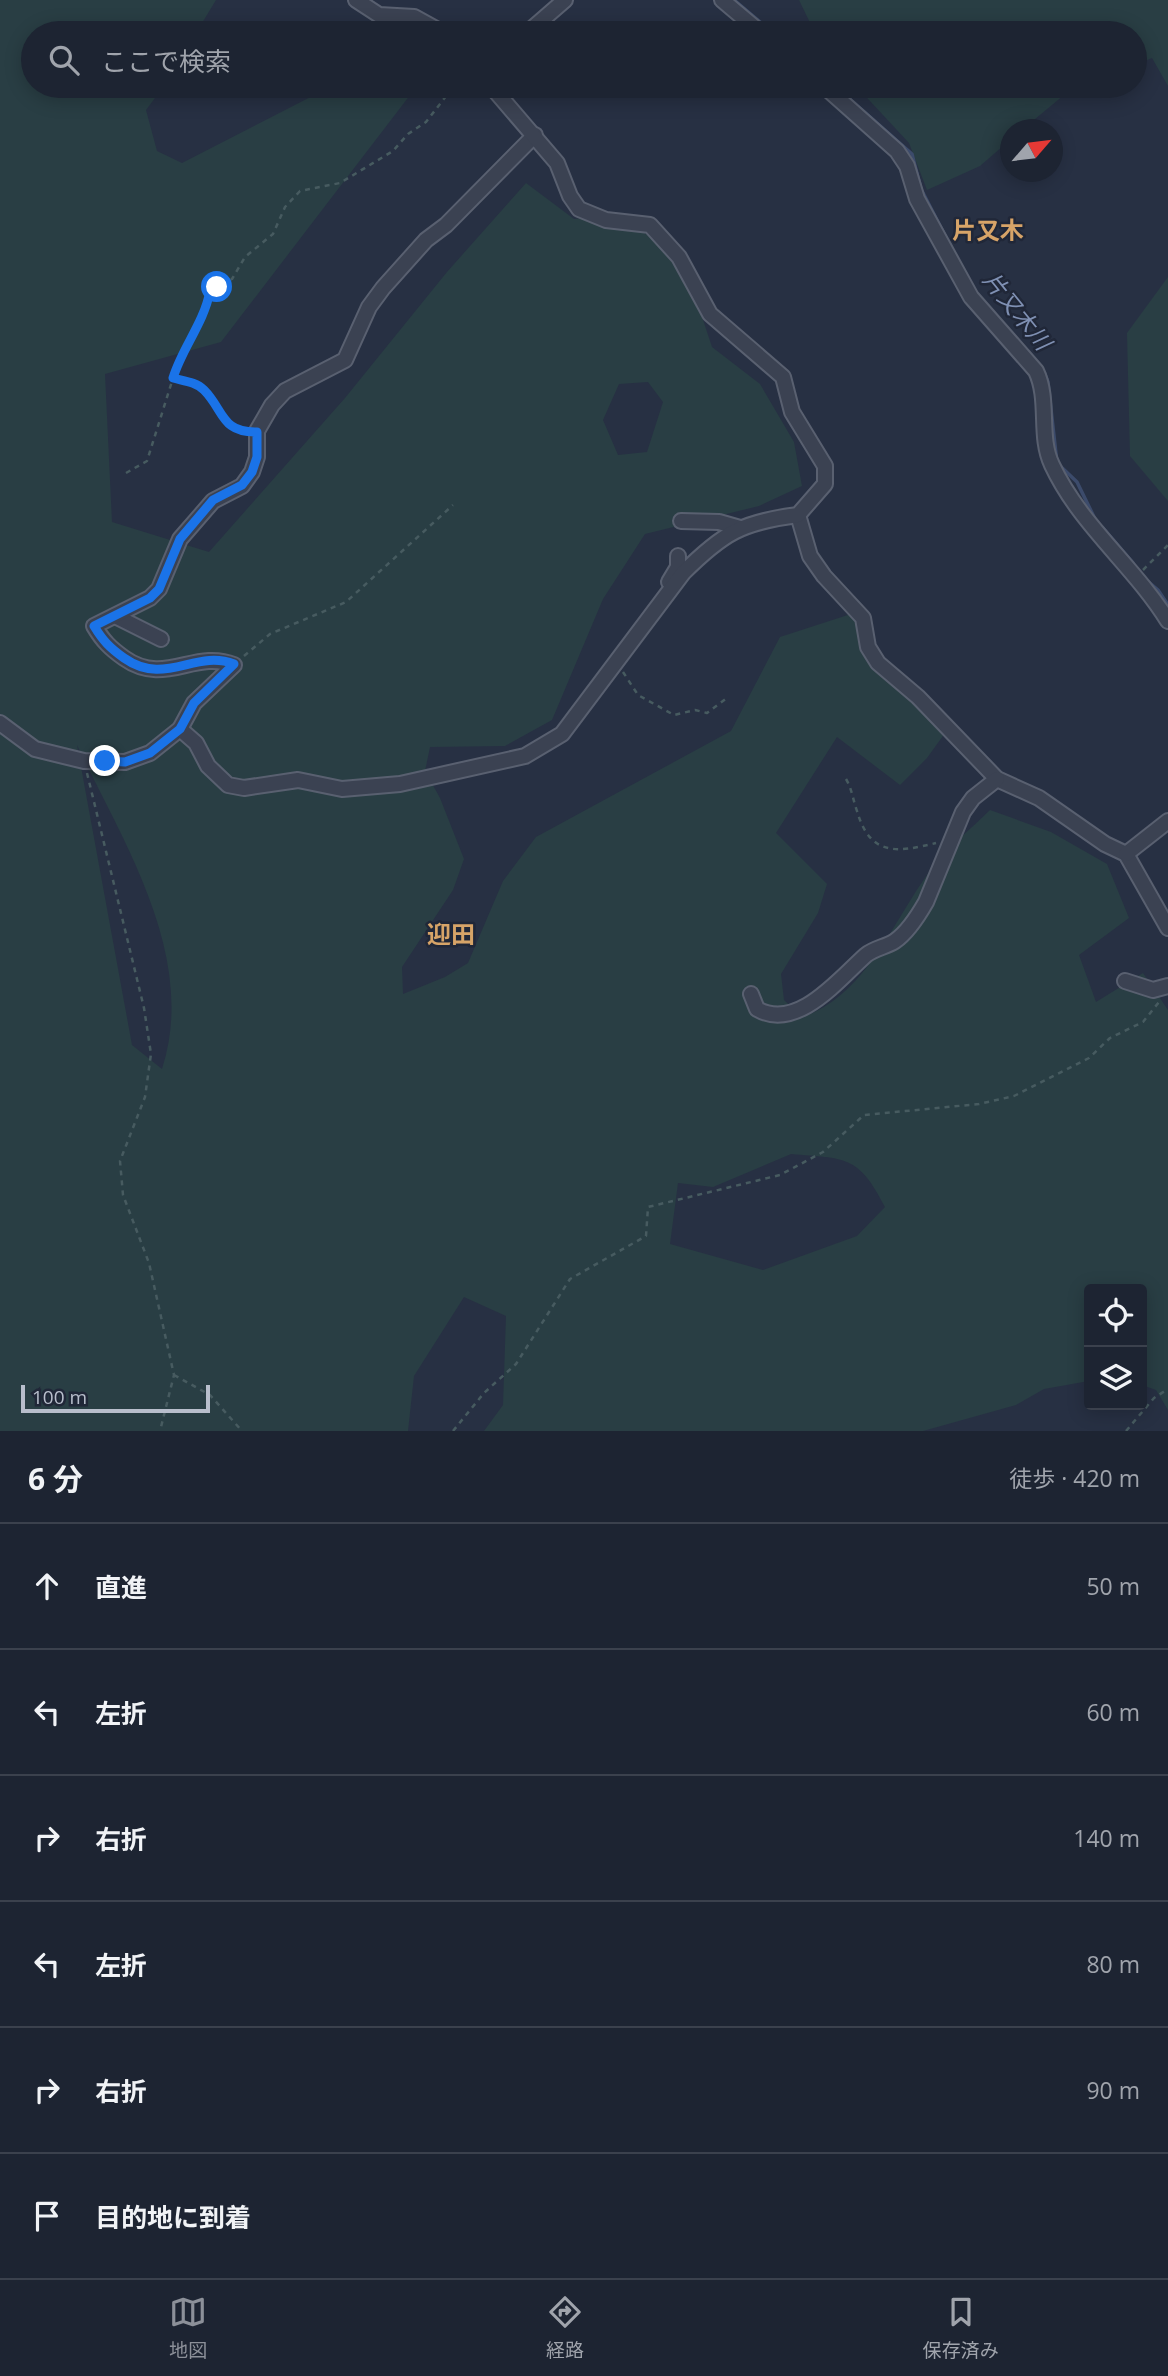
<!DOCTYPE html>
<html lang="ja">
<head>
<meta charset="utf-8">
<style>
	:root { --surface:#1d2432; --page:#2a303e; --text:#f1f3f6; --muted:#a0a4ac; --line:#3b414d; --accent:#8c9099 }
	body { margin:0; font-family:"Open Sans","Noto Sans JP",sans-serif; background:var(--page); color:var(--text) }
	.controls { position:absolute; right:21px; bottom:21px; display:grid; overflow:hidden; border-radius:7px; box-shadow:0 4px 18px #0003 }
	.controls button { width:63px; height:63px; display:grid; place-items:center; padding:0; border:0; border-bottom:2px solid var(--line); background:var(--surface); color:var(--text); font:35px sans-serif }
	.compass { position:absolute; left:1000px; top:119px; width:63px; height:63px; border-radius:50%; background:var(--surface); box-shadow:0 4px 18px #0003; rotate:62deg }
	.scale { position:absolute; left:21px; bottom:18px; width:189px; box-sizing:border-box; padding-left:7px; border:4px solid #b8becc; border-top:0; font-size:19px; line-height:24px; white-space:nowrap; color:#b8becc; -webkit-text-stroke:5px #202738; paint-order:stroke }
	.stop { position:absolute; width:21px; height:21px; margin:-16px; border:5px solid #1a73e8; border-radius:50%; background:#fff }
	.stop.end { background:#1a73e8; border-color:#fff; box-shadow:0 2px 7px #0008 }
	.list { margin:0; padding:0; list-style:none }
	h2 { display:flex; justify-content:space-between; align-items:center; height:91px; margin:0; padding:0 28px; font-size:30px }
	h2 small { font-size:23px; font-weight:400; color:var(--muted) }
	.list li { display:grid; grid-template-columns:46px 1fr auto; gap:21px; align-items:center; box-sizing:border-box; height:126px; padding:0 28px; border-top:2px solid var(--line) }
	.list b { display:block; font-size:26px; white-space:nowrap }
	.list em { font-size:23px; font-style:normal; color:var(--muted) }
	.icon { flex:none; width:38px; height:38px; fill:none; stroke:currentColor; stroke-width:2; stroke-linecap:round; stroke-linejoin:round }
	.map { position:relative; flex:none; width:1168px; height:1431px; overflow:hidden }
	.search { position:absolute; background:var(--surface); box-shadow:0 4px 18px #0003; left:21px; right:21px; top:21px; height:77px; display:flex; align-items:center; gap:18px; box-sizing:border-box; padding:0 24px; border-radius:38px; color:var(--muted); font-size:26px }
	.sheet { height:847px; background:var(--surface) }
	nav { display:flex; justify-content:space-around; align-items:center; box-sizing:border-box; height:98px; border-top:2px solid var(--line); background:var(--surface); font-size:19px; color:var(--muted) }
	nav a { display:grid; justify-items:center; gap:4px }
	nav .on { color:var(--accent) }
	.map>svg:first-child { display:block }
	.green { fill:#293e44; fill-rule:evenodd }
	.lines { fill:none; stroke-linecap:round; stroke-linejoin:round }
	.stream { stroke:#3c4b6b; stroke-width:3.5 }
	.minor-casing { stroke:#596070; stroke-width:18 }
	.path { stroke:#475b60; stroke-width:2.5; stroke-dasharray:5 5; stroke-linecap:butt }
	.minor { stroke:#3b4252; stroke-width:14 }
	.route { stroke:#1a73e8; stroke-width:9 }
	.labels { text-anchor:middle; stroke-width:5; stroke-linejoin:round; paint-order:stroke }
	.water-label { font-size:23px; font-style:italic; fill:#7f90b3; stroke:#202738 }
	.quarter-label { font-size:24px; font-weight:bold; fill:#d7a468; stroke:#202738 }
</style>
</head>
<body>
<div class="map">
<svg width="1168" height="1431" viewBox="0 0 1168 1431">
	<rect width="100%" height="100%" fill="#273043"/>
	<g class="green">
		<path d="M0,0H216L196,33H33V86H164L146,110L157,151L182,163L332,86H417L221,342L105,374L112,522L209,552L345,398L447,272L526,183L574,219L618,214L664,247L702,317L712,347L760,384L794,442L802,486L759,506L645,534L603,599L552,720L505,746L430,747L425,771L440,798L464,859L453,890L402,967L403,994L445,977L468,963L503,881L536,837L731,731L780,637L854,613L862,638L953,722L927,758L900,785L837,737L776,833L827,884L818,913L781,974L784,1000L802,1017C864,997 892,924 927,875C943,851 970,830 990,810L1051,832L1107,864L1129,918L1079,955L1096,1002L1143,973L1168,1010V1410L1156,1390L1142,1385V1289H1089V1381L1044,1389L1016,1405L923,1431H484L503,1405L506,1316L464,1297L414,1376L408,1431H0ZM648,382L663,402L647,452L618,455L603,420L619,384ZM77,745C124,844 198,957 162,1069L132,1045ZM791,1154C845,1159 858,1154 885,1207L857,1236L763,1270L670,1244L678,1183L713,1187Z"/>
		<path d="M799,0H1168V86L1152,58L1135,65V33H815Z"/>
		<path d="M856,86H1086L1064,95L1023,129L1010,130V140L980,166L927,190L909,143Z"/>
		<path d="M1168,277V501L1130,456L1127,333Z"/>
	</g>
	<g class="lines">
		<g class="stream">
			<path d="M734,0L773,33"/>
			<path d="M835,86L912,154L921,189L950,245"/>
			<path d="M1044,372L1048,382L1057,463L1077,482L1096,521"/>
			<path d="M1102,527L1133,563"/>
			<path d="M1144,578L1158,590L1168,605"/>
		</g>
		<g class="minor-casing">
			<g id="minor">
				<path d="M356,0L379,15L414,17L443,33"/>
				<path d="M722,0L761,33"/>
				<path d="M527,33L565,0"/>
				<path d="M824,86L897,151L907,166L917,199L971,297L1036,371C1050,400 1038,436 1052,465C1080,525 1134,566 1168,621"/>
				<path d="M798,515L810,556L824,576L863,618L868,647L878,663L918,697L997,779L1039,798L1105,844L1126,854L1168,928"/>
				<path d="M681,521L719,522L740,528"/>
				<path d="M669,582L678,567V556"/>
				<path d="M115,616L161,639"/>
				<path d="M0,723L35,749L84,761L125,762L150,753L180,729L194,703L234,665C194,649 165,687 124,658C110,648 103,641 94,626L150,598L159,589L180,539L213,501L242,486L252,472L257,457V431L272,405L285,391L345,360L369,307L383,288L426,240L446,225L535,135"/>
				<path d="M180,729L196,743L208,766L228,785L244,788L298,780L342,789L400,784L525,756L562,734L683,573C723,533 742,522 798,515L825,484V466L792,412L783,377L710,314L679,257L650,225L606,220L579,209L570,196L557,163L491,86"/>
				<path d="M1126,854L1168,821"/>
				<path d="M1125,981L1153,990L1168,986"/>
				<path d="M751,994L757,1009C797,1032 839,979 866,955C875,948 886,947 895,941C908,932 918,916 926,902L963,812L973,798L997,779"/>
			</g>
		</g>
		<g class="path">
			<path d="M173,378C184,381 196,382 204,390C220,406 219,424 245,433"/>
			<path d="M126,473L147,461L179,359L207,308L210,291L232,279L245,257L273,234L285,207L300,191L340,183L393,151L408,134L426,122L454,86"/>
			<path d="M1143,570L1168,545"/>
			<path d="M244,656L270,634L346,602L453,505"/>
			<path d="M623,672L638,695L674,715L695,710L707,713L727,698"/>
			<path d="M87,773L144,1008L151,1054L145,1097L120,1161L123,1195L149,1263L174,1375L160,1431"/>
			<path d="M846,779C852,789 853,800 857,811C870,856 896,853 936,843"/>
			<path d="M174,1375L210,1395L242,1431"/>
			<path d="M453,1431L484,1393L516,1364L570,1279L646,1236L648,1207L780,1175L823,1152L864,1115L979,1104L1014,1096L1089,1058L1110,1038L1143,1022L1159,1002"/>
			<path d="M1126,1431L1154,1398L1168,1389"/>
		</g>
		<use href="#minor" class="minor"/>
	</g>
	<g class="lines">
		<path class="route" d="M105,761L125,762L150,753L180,729L194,703L234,664C195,649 165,687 124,658C110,648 103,641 94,626L150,598L159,589L180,539L213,500L242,485L252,472L257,457V432C221,433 224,410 204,390C196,382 184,381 173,378C182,348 204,323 210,291L217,287"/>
	</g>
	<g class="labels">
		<g class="water-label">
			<text transform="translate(1017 311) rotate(51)" y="8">片又木川</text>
		</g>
		<g class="quarter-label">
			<text x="988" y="239">片又木</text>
			<text x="451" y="943">迎田</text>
		</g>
	</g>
</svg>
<div class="controls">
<button><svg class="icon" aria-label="locate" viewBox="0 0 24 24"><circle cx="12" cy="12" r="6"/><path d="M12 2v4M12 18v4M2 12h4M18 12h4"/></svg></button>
<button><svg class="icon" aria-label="layers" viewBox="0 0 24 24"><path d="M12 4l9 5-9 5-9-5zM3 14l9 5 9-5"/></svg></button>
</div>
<svg class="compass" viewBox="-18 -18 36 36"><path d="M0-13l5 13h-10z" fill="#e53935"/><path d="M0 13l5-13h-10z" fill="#a0a4ac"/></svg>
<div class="scale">100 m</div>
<div class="stop" style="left:217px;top:287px"></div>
<div class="stop end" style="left:105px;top:761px"></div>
<div class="search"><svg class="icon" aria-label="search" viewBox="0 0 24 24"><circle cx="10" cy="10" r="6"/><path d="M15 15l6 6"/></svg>ここで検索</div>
</div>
<section class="sheet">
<h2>6 分<small>徒歩 · 420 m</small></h2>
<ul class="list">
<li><svg class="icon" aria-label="ahead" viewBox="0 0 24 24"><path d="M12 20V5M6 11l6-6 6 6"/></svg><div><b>直進</b></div><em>50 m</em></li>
<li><svg class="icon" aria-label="left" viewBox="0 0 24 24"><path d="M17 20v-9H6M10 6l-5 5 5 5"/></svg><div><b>左折</b></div><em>60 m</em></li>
<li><svg class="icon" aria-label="right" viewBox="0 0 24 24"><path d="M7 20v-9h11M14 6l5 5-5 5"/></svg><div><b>右折</b></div><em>140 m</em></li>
<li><svg class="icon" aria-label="left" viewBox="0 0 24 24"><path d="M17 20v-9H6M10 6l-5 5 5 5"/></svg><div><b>左折</b></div><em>80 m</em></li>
<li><svg class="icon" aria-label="right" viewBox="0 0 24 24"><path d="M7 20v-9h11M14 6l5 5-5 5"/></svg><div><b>右折</b></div><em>90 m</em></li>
<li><svg class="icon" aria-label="arrive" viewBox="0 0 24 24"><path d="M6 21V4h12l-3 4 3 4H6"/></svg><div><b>目的地に到着</b></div></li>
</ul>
</section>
<nav>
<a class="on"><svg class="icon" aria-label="map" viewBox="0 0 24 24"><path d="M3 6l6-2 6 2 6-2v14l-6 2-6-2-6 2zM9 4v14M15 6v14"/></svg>地図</a>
<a><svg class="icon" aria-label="directions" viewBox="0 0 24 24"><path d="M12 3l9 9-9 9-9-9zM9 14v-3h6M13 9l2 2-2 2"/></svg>経路</a>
<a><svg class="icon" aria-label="saved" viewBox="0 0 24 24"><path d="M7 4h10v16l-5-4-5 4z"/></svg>保存済み</a>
</nav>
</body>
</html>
